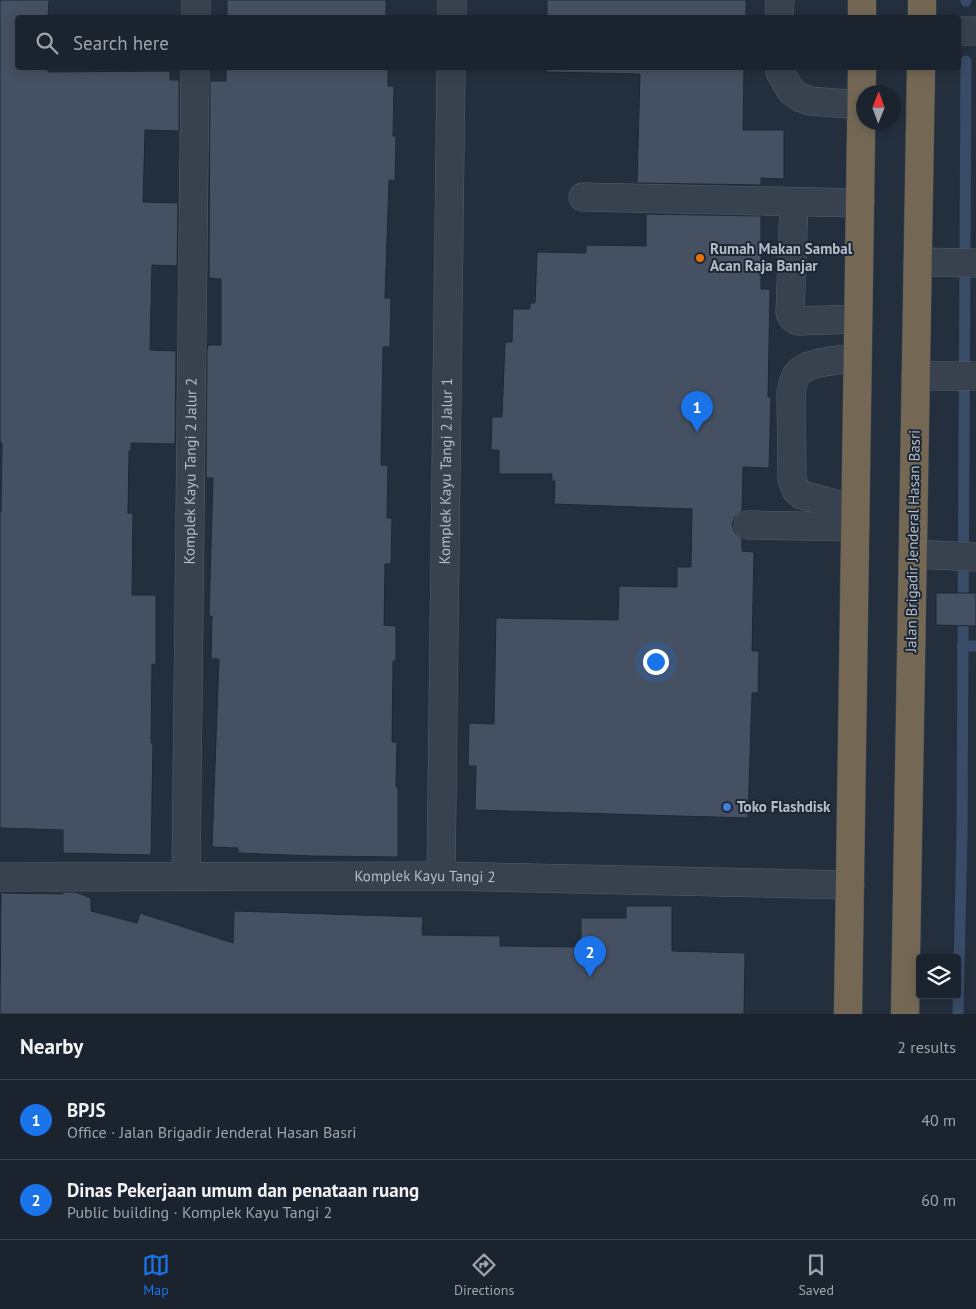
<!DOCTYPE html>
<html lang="en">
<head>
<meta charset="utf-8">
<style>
	:root { --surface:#1b232e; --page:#242b36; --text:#f1f3f6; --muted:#a0a4aa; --line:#39404a; --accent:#1a73e8 }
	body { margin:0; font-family:"PT Sans",sans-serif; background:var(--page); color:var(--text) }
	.controls { position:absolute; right:15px; bottom:15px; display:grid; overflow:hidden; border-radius:5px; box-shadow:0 2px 12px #0003 }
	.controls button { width:45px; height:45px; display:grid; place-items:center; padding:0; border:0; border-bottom:1px solid var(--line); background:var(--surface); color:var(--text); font:25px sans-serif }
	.compass { position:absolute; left:856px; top:85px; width:45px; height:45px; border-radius:50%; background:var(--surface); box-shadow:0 2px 12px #0003; rotate:1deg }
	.you { position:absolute; left:655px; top:661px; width:18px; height:18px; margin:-12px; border:4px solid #fff; border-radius:50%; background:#1a73e8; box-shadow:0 0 0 8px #1a73e833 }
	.badge { display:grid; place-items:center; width:32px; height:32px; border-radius:50%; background:var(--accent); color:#fff; font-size:16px; font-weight:700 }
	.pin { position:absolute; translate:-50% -41px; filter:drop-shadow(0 1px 2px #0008) }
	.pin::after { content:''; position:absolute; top:26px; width:18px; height:15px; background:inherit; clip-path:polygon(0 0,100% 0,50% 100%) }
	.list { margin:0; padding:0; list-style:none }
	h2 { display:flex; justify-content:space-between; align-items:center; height:65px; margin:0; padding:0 20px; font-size:21px }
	h2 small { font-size:16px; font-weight:400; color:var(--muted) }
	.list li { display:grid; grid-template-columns:32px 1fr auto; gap:15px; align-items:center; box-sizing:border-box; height:80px; padding:0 20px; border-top:1px solid var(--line) }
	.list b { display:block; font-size:19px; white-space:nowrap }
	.list p { margin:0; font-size:16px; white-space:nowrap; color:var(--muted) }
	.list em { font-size:16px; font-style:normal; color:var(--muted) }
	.icon { flex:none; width:28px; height:28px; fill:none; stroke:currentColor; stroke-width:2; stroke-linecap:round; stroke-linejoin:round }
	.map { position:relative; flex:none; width:976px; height:1014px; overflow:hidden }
	.search { position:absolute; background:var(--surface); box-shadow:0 2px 12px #0003; left:15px; right:15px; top:15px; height:55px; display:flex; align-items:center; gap:12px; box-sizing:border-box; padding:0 18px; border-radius:5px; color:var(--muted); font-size:19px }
	.sheet { height:225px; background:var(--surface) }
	nav { display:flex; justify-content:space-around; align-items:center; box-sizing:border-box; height:70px; border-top:1px solid var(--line); background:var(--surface); font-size:14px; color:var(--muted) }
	nav a { display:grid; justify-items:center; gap:2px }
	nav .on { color:var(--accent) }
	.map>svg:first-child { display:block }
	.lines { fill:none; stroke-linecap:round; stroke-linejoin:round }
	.stream { stroke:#394c67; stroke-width:11 }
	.building { fill:#455162; stroke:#1f2835 }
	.minor-casing { stroke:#565f6c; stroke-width:29 }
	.highway-casing { stroke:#434c59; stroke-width:29 }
	.minor { stroke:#38414e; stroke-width:28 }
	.highway { stroke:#746855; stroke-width:28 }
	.food-dot { fill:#e8710a; stroke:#1d2633; stroke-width:2 }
	.shop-dot { fill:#3f7fe0; stroke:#1d2633; stroke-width:2 }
	.labels { text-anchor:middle; stroke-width:4; stroke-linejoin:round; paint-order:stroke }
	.poi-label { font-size:15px; font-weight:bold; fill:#b4bcc9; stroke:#1d2633; text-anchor:start }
	.street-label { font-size:15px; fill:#b4bcc9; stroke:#1d2633 }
</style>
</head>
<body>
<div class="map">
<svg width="976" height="1014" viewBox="0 0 976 1014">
	<rect width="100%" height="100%" fill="#242f3e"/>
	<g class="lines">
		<g class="stream">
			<path d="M966,1V0"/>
			<path d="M962,646H976"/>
			<path d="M958,1014L962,835L966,61"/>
		</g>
	</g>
	<g class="building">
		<path d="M0,0H49L48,18H18V68H48V72L170,71V80H179V131L145,130L143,202L178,203L177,266L152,265L150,350L176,351L175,444L131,443V451H129L128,513H133L132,595H156V665L152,664L151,743H153L151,855L63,853V830L0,828V512H1L2,443H0Z"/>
		<rect x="227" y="0" width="159" height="18"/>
		<rect x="547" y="0" width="199" height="18"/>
		<path d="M226,68H388V86H394L393,136H396L395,181L389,180L385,298H391L390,347H383L381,465H388L387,518H392L391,564H385L384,625L396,626V661H393L392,742H397L396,787H398V857L312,856L238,853V848L212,847L219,659H211L212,616H209L213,478H206L207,351L208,345H221V279L209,278L210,81H226Z"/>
		<path d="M546,68H744L743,130H784V179L761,178V185L637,183L640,74L546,72Z"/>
		<path d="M646,214L761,216V289H770L768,397H771L769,468L743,467L742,511L735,517L732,524L735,533L742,539V551L754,552L752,651H759L758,693H752L748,818L475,810L476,766H468L469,723L494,724L496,618L618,620L619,586L677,587V567H691L692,509L554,504L555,481H552V474H499V450H491L492,417H502L505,342H512L513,309H530V303H535L537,252L586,253V245L646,246Z"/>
		<path d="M936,593H976V626L936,625Z"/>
		<path d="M63,892H75L91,898V911L137,923L140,913L233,943L234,911L423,917L422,935L500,936V946L581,947V918H626V906H672V951L745,953L744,1014H0L1,893L63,894Z"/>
	</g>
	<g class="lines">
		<g class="minor-casing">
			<g id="minor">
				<path d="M196,18V0"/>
				<path d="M452,18V0"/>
				<path d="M779,18L780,0"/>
				<path d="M958,31H976"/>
				<path d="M780,68V72L791,91L799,97L810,101L862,105"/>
				<path d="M583,197L860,203"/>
				<path d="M794,202L790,313L793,318L798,321L858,319"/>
				<path d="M918,262L976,263"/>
				<path d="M916,376H976"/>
				<path d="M855,509L802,495L796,490L792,480L791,392C793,386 793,379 797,374C808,361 841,360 857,358"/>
				<path d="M748,525L855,527"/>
				<path d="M913,554L976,557"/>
				<path id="s1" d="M186,875L195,68"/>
				<path id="s2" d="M441,876L451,68"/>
				<path id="s3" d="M0,877L441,876L850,885"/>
			</g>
		</g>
		<g class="highway-casing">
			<g id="highway">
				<path d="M862,18V0"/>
				<path d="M922,18V0"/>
				<path d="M848,1014L862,68"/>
				<path d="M905,1014L921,68"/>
			</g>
		</g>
		<use href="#minor" class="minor"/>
		<use href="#highway" class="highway"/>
	</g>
	<circle class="food-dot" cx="700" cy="258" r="5"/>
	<circle class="shop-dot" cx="727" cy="807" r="5"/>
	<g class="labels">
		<g class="poi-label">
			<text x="710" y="254">Rumah Makan Sambal<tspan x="710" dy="17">Acan Raja Banjar</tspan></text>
			<text x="737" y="812">Toko Flashdisk</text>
		</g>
		<g class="street-label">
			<text dy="5" stroke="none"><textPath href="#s1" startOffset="404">Komplek Kayu Tangi 2 Jalur 2</textPath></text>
			<text dy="5" stroke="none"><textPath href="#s2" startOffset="405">Komplek Kayu Tangi 2 Jalur 1</textPath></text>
			<text transform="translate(913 541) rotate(-89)" y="5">Jalan Brigadir Jenderal Hasan Basri</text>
			<text dy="5" stroke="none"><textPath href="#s3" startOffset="425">Komplek Kayu Tangi 2</textPath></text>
		</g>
	</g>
</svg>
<div class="controls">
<button><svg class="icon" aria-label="layers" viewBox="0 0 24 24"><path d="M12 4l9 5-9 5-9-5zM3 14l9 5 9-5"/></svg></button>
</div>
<svg class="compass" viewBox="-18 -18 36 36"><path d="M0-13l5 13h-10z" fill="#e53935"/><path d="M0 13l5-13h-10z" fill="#a0a4aa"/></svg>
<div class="you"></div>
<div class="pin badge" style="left:697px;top:432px">1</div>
<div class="pin badge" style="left:590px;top:977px">2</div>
<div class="search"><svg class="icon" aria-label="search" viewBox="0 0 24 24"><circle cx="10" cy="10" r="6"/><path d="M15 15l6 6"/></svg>Search here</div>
</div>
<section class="sheet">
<h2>Nearby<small>2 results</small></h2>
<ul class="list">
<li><span class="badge">1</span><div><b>BPJS</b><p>Office · Jalan Brigadir Jenderal Hasan Basri</p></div><em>40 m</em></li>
<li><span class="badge">2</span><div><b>Dinas Pekerjaan umum dan penataan ruang</b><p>Public building · Komplek Kayu Tangi 2</p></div><em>60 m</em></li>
</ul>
</section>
<nav>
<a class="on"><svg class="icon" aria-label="map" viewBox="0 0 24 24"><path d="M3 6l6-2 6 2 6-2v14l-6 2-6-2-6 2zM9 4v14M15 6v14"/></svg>Map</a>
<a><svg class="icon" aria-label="directions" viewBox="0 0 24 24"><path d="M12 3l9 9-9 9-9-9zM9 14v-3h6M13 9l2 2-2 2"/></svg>Directions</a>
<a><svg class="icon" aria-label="saved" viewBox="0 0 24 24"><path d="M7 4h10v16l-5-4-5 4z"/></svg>Saved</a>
</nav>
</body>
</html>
